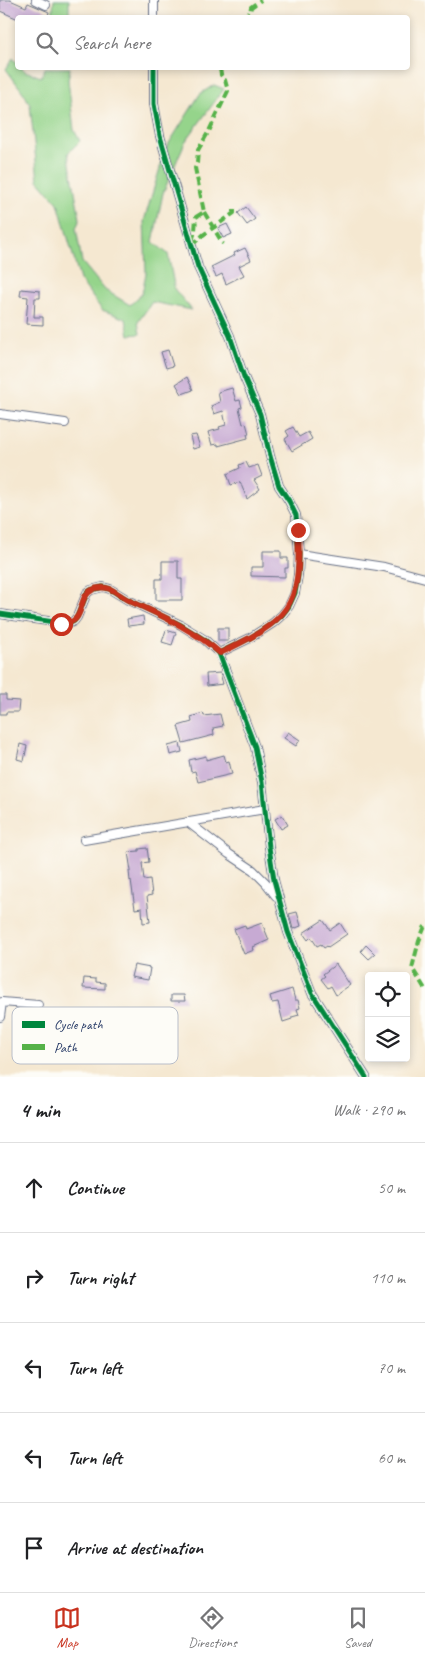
<!DOCTYPE html>
<html lang="en">
<head>
<meta charset="utf-8">
<style>
	:root { --surface:#fff; --page:#f6f6f6; --text:#202124; --muted:#757577; --line:#e0e0e0; --accent:#c8321e }
	body { margin:0; font-family:Caveat,sans-serif; background:var(--page); color:var(--text) }
	.controls { position:absolute; right:15px; bottom:15px; display:grid; overflow:hidden; border-radius:5px; box-shadow:0 2px 8px #0003 }
	.controls button { width:45px; height:45px; display:grid; place-items:center; padding:0; border:0; border-bottom:1px solid var(--line); background:var(--surface); color:var(--text); font:25px sans-serif }
	.stop { position:absolute; width:15px; height:15px; margin:-11px; border:4px solid #c8321e; border-radius:50%; background:#fff }
	.stop.end { background:#c8321e; border-color:#fff; box-shadow:0 1px 5px #0008 }
	.list { margin:0; padding:0; list-style:none }
	h2 { display:flex; justify-content:space-between; align-items:center; height:65px; margin:0; padding:0 20px; font-size:21px }
	h2 small { font-size:16px; font-weight:400; color:var(--muted) }
	.list li { display:grid; grid-template-columns:32px 1fr auto; gap:15px; align-items:center; box-sizing:border-box; height:90px; padding:0 20px; border-top:1px solid var(--line) }
	.list b { display:block; font-size:19px; white-space:nowrap }
	.list em { font-size:16px; font-style:normal; color:var(--muted) }
	.icon { flex:none; width:28px; height:28px; fill:none; stroke:currentColor; stroke-width:2; stroke-linecap:round; stroke-linejoin:round }
	.map { position:relative; flex:none; width:425px; height:1077px; overflow:hidden }
	.search { position:absolute; background:var(--surface); box-shadow:0 2px 8px #0003; left:15px; right:15px; top:15px; height:55px; display:flex; align-items:center; gap:12px; box-sizing:border-box; padding:0 18px; border-radius:5px; color:var(--muted); font-size:19px }
	.sheet { height:515px; background:var(--surface) }
	nav { display:flex; justify-content:space-around; align-items:center; box-sizing:border-box; height:70px; border-top:1px solid var(--line); background:var(--surface); font-size:14px; color:var(--muted) }
	nav a { display:grid; justify-items:center; gap:2px }
	nav .on { color:var(--accent) }
	.map>svg:first-child { display:block }
	.green { fill:#95d48b; stroke:#588274 }
	.building { fill:#c7aad3 }
	.lines { fill:none; stroke-linecap:round; stroke-linejoin:round }
	.minor-casing { stroke:#677086; stroke-width:10 }
	.minor { stroke:#fff; stroke-width:8 }
	.quiet { stroke:#55b248; stroke-width:4; stroke-dasharray:8 4; stroke-linecap:butt }
	.cycleway-casing { stroke:#fdfcf7; stroke-width:8 }
	.cycleway { stroke:#00873e; stroke-width:5 }
	.route { stroke:#c8321e; stroke-width:6 }
	.key { fill:#fdfcf7; stroke:#b9bec9; stroke-width:1 }
	.key-label { font-size:14px; fill:#1b2f5e }
</style>
</head>
<body>
<div class="map">
<svg width="425" height="1077" viewBox="0 0 425 1077">
	<rect width="100%" height="100%" fill="#fdfcf7"/>
	<filter id="ink" filterUnits="userSpaceOnUse"><feTurbulence type="fractalNoise" baseFrequency=".02" numOctaves="2"/><feDisplacementMap in="SourceGraphic" scale="10" xChannelSelector="R" yChannelSelector="G"/><feConvolveMatrix kernelMatrix="1 2 1 2 8 2 1 2 1" color-interpolation-filters="sRGB"/></filter>
	<filter id="wash" filterUnits="userSpaceOnUse"><feTurbulence type="fractalNoise" baseFrequency=".0096" numOctaves="4" result="noise"/><feDisplacementMap in="SourceGraphic" scale="20" xChannelSelector="R" yChannelSelector="G"/><feGaussianBlur stdDeviation="1.12" result="paint"/><feColorMatrix in="noise" values="0 0 0 0 0 0 0 0 0 0 0 0 0 0 0 0 0 1.4 0 .05"/><feComposite in="paint" operator="in"/></filter>
	<g filter="url(#wash)">
		<rect width="100%" height="100%" fill="#f5e8d1"/>
		<g class="green">
			<path d="M54,0H69V17H52Z"/>
			<path d="M13,58L17,63L18,68H22L25,71L41,77L45,68H70L68,80L74,130L80,141L68,153L80,219L76,228L82,262L105,290L130,305L142,294L146,273L144,221L166,148L200,94L214,85L224,89L185,142L163,193L153,242L168,254L175,290L192,310L152,302L138,322L140,334L129,335L126,319L102,310L80,280L58,203L38,180L30,105L25,95L6,69Z"/>
		</g>
		<g id="blocks">
			<g class="building">
				<path d="M0,0H10L26,7L28,3L49,12L47,18H16L0,11Z"/>
				<path d="M246,207L255,219L247,225L238,213Z"/>
				<path d="M227,224L232,234L223,238L218,228Z"/>
				<path d="M245,248L251,260L239,266L244,275L226,284L222,274L216,277L211,267L235,255L234,253Z"/>
				<path d="M21,289L40,291V298H35L34,317H43V325L26,324L28,297L20,296Z"/>
				<path d="M168,350L173,366L166,368L161,352Z"/>
				<path d="M187,377L193,390L182,394L176,384Z"/>
				<path d="M232,388L236,401L240,400L242,407L239,408L243,424L246,423L249,434H247L248,438L218,446V444L212,445L208,432L220,429L219,427L226,425L223,411L214,414L211,406L220,402L218,392Z"/>
				<path d="M293,427L299,437L308,432L312,439L292,451L285,439L289,436L286,431Z"/>
				<path d="M196,435L200,447L193,449L190,436Z"/>
				<path d="M246,462L249,468L258,465L262,476L254,480L260,489L247,499L240,482L231,485L227,474L240,468L239,465Z"/>
				<path d="M263,551H281V558H288V568H285V577L251,576V567H263Z"/>
				<path d="M162,561H178V579H182V600H156V579H162Z"/>
				<path d="M143,616L144,624L128,626L127,619Z"/>
				<rect x="218" y="628" width="10" height="13"/>
				<path d="M166,630L176,633L172,645L162,642Z"/>
				<path d="M220,673L223,684L207,686L206,674Z"/>
				<path d="M0,695H6V700L19,701L18,712H6V714H0Z"/>
				<path d="M203,713L204,716L220,714L223,726L213,728L214,735L183,743L178,726L192,722L191,717Z"/>
				<path d="M288,732L300,740L296,746L284,738Z"/>
				<path d="M180,743L182,752L170,755L168,746Z"/>
				<path d="M20,744L27,746L24,761L17,759Z"/>
				<path d="M224,755L226,762L229,761L232,774L198,782L195,771L191,772L189,760L206,756V760Z"/>
				<path d="M282,815L288,825L281,829L275,819Z"/>
				<path d="M147,848L149,862L142,863L144,880L150,879L152,895L147,896L150,922L143,923L142,908L135,909L131,880L130,881L129,871H131L128,852L139,851V849Z"/>
				<path d="M297,912L301,926L293,929L289,914Z"/>
				<path d="M323,920L330,930L340,923L347,934L328,947L327,946L324,948L321,944L317,946L311,937L308,940L303,933Z"/>
				<path d="M262,923L269,940L253,947L254,950L244,954L234,929L245,925L246,929Z"/>
				<path d="M366,945L375,954L369,959L361,951Z"/>
				<path d="M336,964L350,985L336,995L331,986L328,988L321,979L325,976L323,974Z"/>
				<path d="M134,965L150,968L148,980L131,977Z"/>
				<path d="M84,978L96,979V982L105,983V989L83,988Z"/>
				<path d="M292,989L295,1000H298L300,1008L297,1009L299,1015L292,1017V1019L283,1022L278,1002L272,1003L270,996Z"/>
				<path d="M171,995H184L185,1001H171Z"/>
			</g>
		</g>
	</g>
	<g filter="url(#ink)">
		<use href="#blocks" fill-opacity="0" stroke="#677086" stroke-width="1"/>
		<g class="lines">
			<g class="minor-casing">
				<g id="minor">
					<path d="M36,0L46,5"/>
					<path d="M154,0V18"/>
					<path d="M154,68V104L160,136L198,267L230,336L244,377L260,414L270,456L279,486L289,501L296,515L299,554L298,575L295,593L289,606L282,615L273,623L250,638L219,653"/>
					<path d="M0,414L65,423"/>
					<path d="M299,554L384,567L425,578"/>
					<path d="M0,614L68,624L74,621L77,617L87,593L91,590L103,587L110,589L128,600L181,625L205,640L219,653L255,747L262,782L269,847L274,880L288,932L312,993L366,1077"/>
					<path d="M188,822L229,854L253,870L266,883L276,896"/>
					<path d="M84,840L265,809"/>
					<path d="M0,1017L2,1002L38,1005"/>
				</g>
			</g>
			<use href="#minor" class="minor"/>
			<g class="quiet">
				<path d="M243,18L250,12L251,7L261,0"/>
				<path d="M204,212L223,244"/>
				<path d="M192,241L195,231L196,217L204,212L195,168L197,163L198,150L209,131L228,91L225,80L221,75L220,68"/>
				<path d="M192,245L203,235L234,213V209"/>
				<path d="M425,926L419,941L412,968L425,989"/>
			</g>
			<g class="cycleway-casing">
				<g id="cycleway">
					<path d="M154,68V104L160,136L198,267L230,336L244,377L260,414L270,456L279,486L289,501L296,515L299,554L298,575L295,593L289,606L282,615L273,623L250,638L219,653"/>
					<path d="M0,614L68,624L74,621L77,617L87,593L91,590L103,587L110,589L128,600L181,625L205,640L219,653L255,747L262,782L269,847L274,880L288,932L312,993L366,1077"/>
				</g>
			</g>
			<use href="#cycleway" class="cycleway"/>
		</g>
	</g>
	<g class="lines" filter="url(#ink)">
		<path class="route" d="M61,624C87,624 76,598 92,590C97,587 105,587 110,589C117,592 123,598 130,601C162,616 193,629 220,653C288,620 302,609 298,530"/>
	</g>
	<rect x="12" y="1007" width="166" height="57" rx="8" class="key"/>
	<rect x="22" y="1021" width="23" height="7" fill="#00873e"/>
	<rect x="22" y="1044" width="23" height="6" fill="#55b248"/>
	<g class="key-label">
		<text x="54" y="1029">Cycle path</text>
		<text x="54" y="1052">Path</text>
	</g>
</svg>
<div class="controls">
<button><svg class="icon" aria-label="locate" viewBox="0 0 24 24"><circle cx="12" cy="12" r="6"/><path d="M12 2v4M12 18v4M2 12h4M18 12h4"/></svg></button>
<button><svg class="icon" aria-label="layers" viewBox="0 0 24 24"><path d="M12 4l9 5-9 5-9-5zM3 14l9 5 9-5"/></svg></button>
</div>
<div class="stop" style="left:61px;top:624px"></div>
<div class="stop end" style="left:298px;top:530px"></div>
<div class="search"><svg class="icon" aria-label="search" viewBox="0 0 24 24"><circle cx="10" cy="10" r="6"/><path d="M15 15l6 6"/></svg>Search here</div>
</div>
<section class="sheet">
<h2>4 min<small>Walk · 290 m</small></h2>
<ul class="list">
<li><svg class="icon" aria-label="ahead" viewBox="0 0 24 24"><path d="M12 20V5M6 11l6-6 6 6"/></svg><div><b>Continue</b></div><em>50 m</em></li>
<li><svg class="icon" aria-label="right" viewBox="0 0 24 24"><path d="M7 20v-9h11M14 6l5 5-5 5"/></svg><div><b>Turn right</b></div><em>110 m</em></li>
<li><svg class="icon" aria-label="left" viewBox="0 0 24 24"><path d="M17 20v-9H6M10 6l-5 5 5 5"/></svg><div><b>Turn left</b></div><em>70 m</em></li>
<li><svg class="icon" aria-label="left" viewBox="0 0 24 24"><path d="M17 20v-9H6M10 6l-5 5 5 5"/></svg><div><b>Turn left</b></div><em>60 m</em></li>
<li><svg class="icon" aria-label="arrive" viewBox="0 0 24 24"><path d="M6 21V4h12l-3 4 3 4H6"/></svg><div><b>Arrive at destination</b></div></li>
</ul>
</section>
<nav>
<a class="on"><svg class="icon" aria-label="map" viewBox="0 0 24 24"><path d="M3 6l6-2 6 2 6-2v14l-6 2-6-2-6 2zM9 4v14M15 6v14"/></svg>Map</a>
<a><svg class="icon" aria-label="directions" viewBox="0 0 24 24"><path d="M12 3l9 9-9 9-9-9zM9 14v-3h6M13 9l2 2-2 2"/></svg>Directions</a>
<a><svg class="icon" aria-label="saved" viewBox="0 0 24 24"><path d="M7 4h10v16l-5-4-5 4z"/></svg>Saved</a>
</nav>
</body>
</html>
